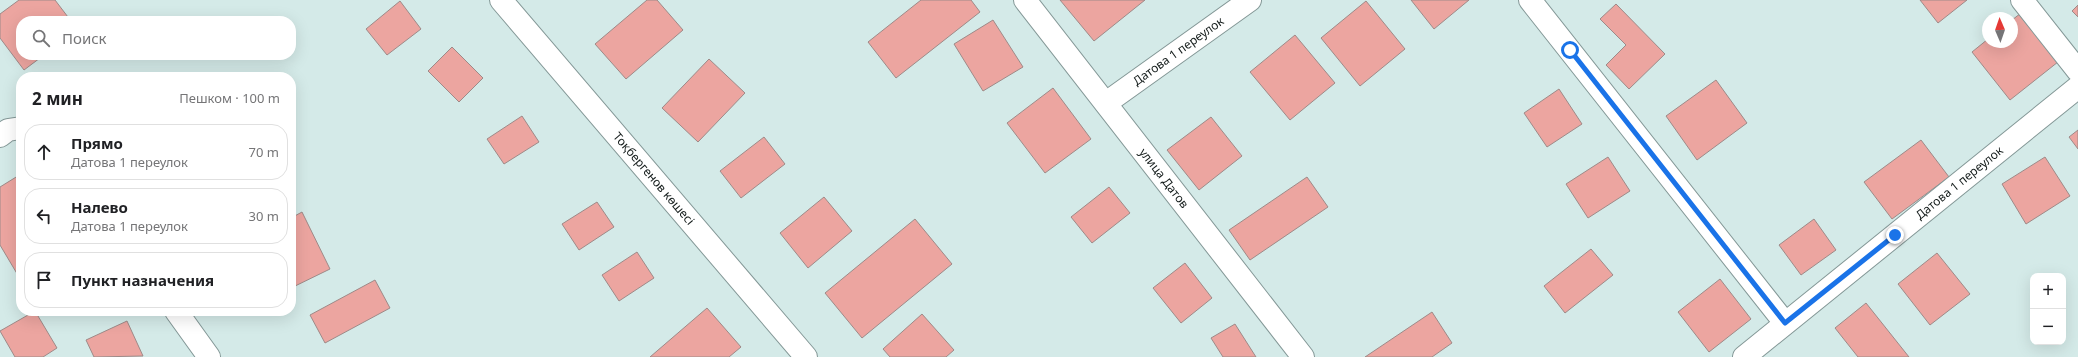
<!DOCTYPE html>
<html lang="ru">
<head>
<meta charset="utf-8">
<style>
	:root { --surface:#fff; --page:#f6f6f6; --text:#202124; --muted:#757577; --line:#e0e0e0 }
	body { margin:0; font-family:"Noto Sans",sans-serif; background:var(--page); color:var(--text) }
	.controls { position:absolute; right:12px; bottom:12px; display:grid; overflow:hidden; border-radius:8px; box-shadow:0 4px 16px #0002 }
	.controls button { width:36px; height:36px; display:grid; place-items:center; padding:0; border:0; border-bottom:1px solid var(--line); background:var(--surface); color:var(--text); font:20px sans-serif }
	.compass { position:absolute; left:1982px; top:12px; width:36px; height:36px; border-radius:50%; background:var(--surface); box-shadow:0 4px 16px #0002; rotate:358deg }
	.stop { position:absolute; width:12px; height:12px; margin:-9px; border:3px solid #1a73e8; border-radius:50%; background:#fff }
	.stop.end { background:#1a73e8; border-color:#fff; box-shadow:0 1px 4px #0008 }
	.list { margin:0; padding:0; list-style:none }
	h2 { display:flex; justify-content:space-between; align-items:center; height:52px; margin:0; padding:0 16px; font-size:17px }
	h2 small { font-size:13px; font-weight:400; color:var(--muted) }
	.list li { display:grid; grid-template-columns:26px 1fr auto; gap:12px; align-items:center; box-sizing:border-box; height:56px; margin:0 8px 8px; padding:0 8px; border:1px solid var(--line); border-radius:16px }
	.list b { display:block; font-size:15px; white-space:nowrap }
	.list p { margin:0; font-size:13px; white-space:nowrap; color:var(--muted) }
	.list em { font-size:13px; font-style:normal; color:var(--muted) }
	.icon { flex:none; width:22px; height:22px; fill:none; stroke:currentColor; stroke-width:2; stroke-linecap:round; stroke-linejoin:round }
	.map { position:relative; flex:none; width:2078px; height:357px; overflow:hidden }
	.search { position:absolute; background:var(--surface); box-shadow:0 4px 16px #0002; left:16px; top:16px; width:280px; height:44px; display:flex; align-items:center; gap:10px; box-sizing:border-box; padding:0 14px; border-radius:16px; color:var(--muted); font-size:15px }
	.panel { position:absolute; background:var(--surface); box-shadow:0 4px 16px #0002; left:16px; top:72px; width:280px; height:244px; border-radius:16px }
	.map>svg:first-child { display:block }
	.building { fill:#eca5a0; stroke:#9e8a88 }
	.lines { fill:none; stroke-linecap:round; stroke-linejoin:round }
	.street-casing { stroke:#849897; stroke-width:24 }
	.street { stroke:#fff; stroke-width:22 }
	.route { stroke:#1a73e8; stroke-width:5 }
	.labels { text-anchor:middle; stroke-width:4; stroke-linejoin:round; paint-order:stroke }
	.street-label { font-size:12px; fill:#131b1a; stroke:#e1f7f6 }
</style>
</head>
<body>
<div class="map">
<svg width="2078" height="357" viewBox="0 0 2078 357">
	<rect width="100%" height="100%" fill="#d4eae8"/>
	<g class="building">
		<path d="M19,0H55L71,21H21V55H44L24,70L0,38V14Z"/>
		<path d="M647,0H657L683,30L626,79L595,44Z"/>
		<path d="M921,0H971L980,12L896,78L868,42Z"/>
		<path d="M1060,0H1145L1094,41Z"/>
		<path d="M1411,0H1469L1434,29Z"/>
		<path d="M1920,0H1967L1938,23Z"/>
		<path d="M400,1L421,29L387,55L366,29Z"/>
		<path d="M1366,1L1405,49L1360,86L1321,38Z"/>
		<path d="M1616,4L1665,54L1629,89L1606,65L1626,45L1600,19Z"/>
		<path d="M2078,5V17L2072,11Z"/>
		<path d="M2025,10L2063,58L2010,100L1972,52L1988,39V42H2012V20Z"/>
		<path d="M993,20L1023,67L983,91L954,44Z"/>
		<path d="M1295,35L1335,83L1290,120L1250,72Z"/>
		<path d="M452,47L483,78L459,102L428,71Z"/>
		<path d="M709,59L745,93L698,142L662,108Z"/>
		<path d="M127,73L130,77H121Z"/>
		<path d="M1716,80L1747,123L1697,160L1666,116Z"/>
		<path d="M1053,88L1091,139L1045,173L1007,123Z"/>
		<path d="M1559,89L1582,124L1547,147L1524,113Z"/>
		<path d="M522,116L539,142L504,164L487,139Z"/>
		<path d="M1211,117L1242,156L1199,190L1167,150Z"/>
		<path d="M2078,130V149L2069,137Z"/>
		<path d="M764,137L785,164L741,198L720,171Z"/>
		<path d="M1921,140L1949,177L1892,219L1864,182Z"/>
		<path d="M1608,157L1630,191L1588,218L1566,184Z"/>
		<path d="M2045,157L2070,196L2026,224L2002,184Z"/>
		<path d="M21,174V276L19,277L0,245V187Z"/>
		<path d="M1307,177L1328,207L1250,260L1229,230Z"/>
		<path d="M1109,187L1130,213L1092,243L1071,217Z"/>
		<path d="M824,197L852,231L808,268L780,233Z"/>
		<path d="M597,202L614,227L579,250L562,224Z"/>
		<path d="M302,212L330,269L291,288V218Z"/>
		<path d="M915,219L952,264L862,338L825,293Z"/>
		<path d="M1814,219L1836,250L1801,275L1779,245Z"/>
		<path d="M1591,249L1613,275L1565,313L1544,286Z"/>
		<path d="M637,252L654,278L619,301L602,275Z"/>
		<path d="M1937,253L1970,294L1930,325L1898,284Z"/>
		<path d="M1185,263L1212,298L1181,323L1153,288Z"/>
		<path d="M1720,279L1751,319L1709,352L1678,312Z"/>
		<path d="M375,280L390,308L325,343L310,315Z"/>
		<path d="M1866,303L1909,357H1858L1835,328Z"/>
		<path d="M707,308L741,347L729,357H650Z"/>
		<path d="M35,311L57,348L43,357H15L0,331Z"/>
		<path d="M1432,312L1452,343L1432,357H1365Z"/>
		<path d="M922,314L954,350L946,357H890L883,349Z"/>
		<path d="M127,321L143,356L94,357L86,340Z"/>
		<path d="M1235,324L1256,357H1223L1211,338Z"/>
	</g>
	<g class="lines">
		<g class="street-casing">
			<g id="street">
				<path id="s1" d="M501,0L806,357"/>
				<path id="s2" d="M1025,0L1303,357"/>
				<path d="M1530,0L1785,323"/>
				<path d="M2022,0L2078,71"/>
				<path id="s3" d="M1106,103L1250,0"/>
				<path d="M0,136L8,130L21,128"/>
				<path d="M176,311L209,357"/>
				<path id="s4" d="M1744,357L2078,87"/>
			</g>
		</g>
		<use href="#street" class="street"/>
	</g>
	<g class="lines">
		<path class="route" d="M1570,50L1785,323L1895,235"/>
	</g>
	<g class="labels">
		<g class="street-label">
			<text dy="4" stroke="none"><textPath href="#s3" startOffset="89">Датова 1 переулок</textPath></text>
			<text dy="4" stroke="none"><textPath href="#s2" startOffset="226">улица Датов</textPath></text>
			<text dy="4" stroke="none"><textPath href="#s1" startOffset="235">Тоқбергенов көшесі</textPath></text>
			<text dy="4" stroke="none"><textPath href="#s4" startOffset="277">Датова 1 переулок</textPath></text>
		</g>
	</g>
</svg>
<div class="controls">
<button>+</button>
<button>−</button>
</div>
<svg class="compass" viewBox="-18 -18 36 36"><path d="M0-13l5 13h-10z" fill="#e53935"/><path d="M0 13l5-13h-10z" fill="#757577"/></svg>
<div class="stop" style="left:1570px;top:50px"></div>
<div class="stop end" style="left:1895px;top:235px"></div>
<div class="search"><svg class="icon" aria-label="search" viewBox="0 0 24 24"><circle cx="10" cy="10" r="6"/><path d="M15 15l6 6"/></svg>Поиск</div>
<section class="panel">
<h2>2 мин<small>Пешком · 100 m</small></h2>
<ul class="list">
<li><svg class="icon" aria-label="ahead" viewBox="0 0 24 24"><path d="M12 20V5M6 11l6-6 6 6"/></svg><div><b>Прямо</b><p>Датова 1 переулок</p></div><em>70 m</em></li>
<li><svg class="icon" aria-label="left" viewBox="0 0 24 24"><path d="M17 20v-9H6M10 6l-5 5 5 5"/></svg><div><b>Налево</b><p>Датова 1 переулок</p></div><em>30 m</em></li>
<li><svg class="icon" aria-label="arrive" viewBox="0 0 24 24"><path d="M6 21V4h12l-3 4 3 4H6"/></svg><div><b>Пункт назначения</b></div></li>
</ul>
</section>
</div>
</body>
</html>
